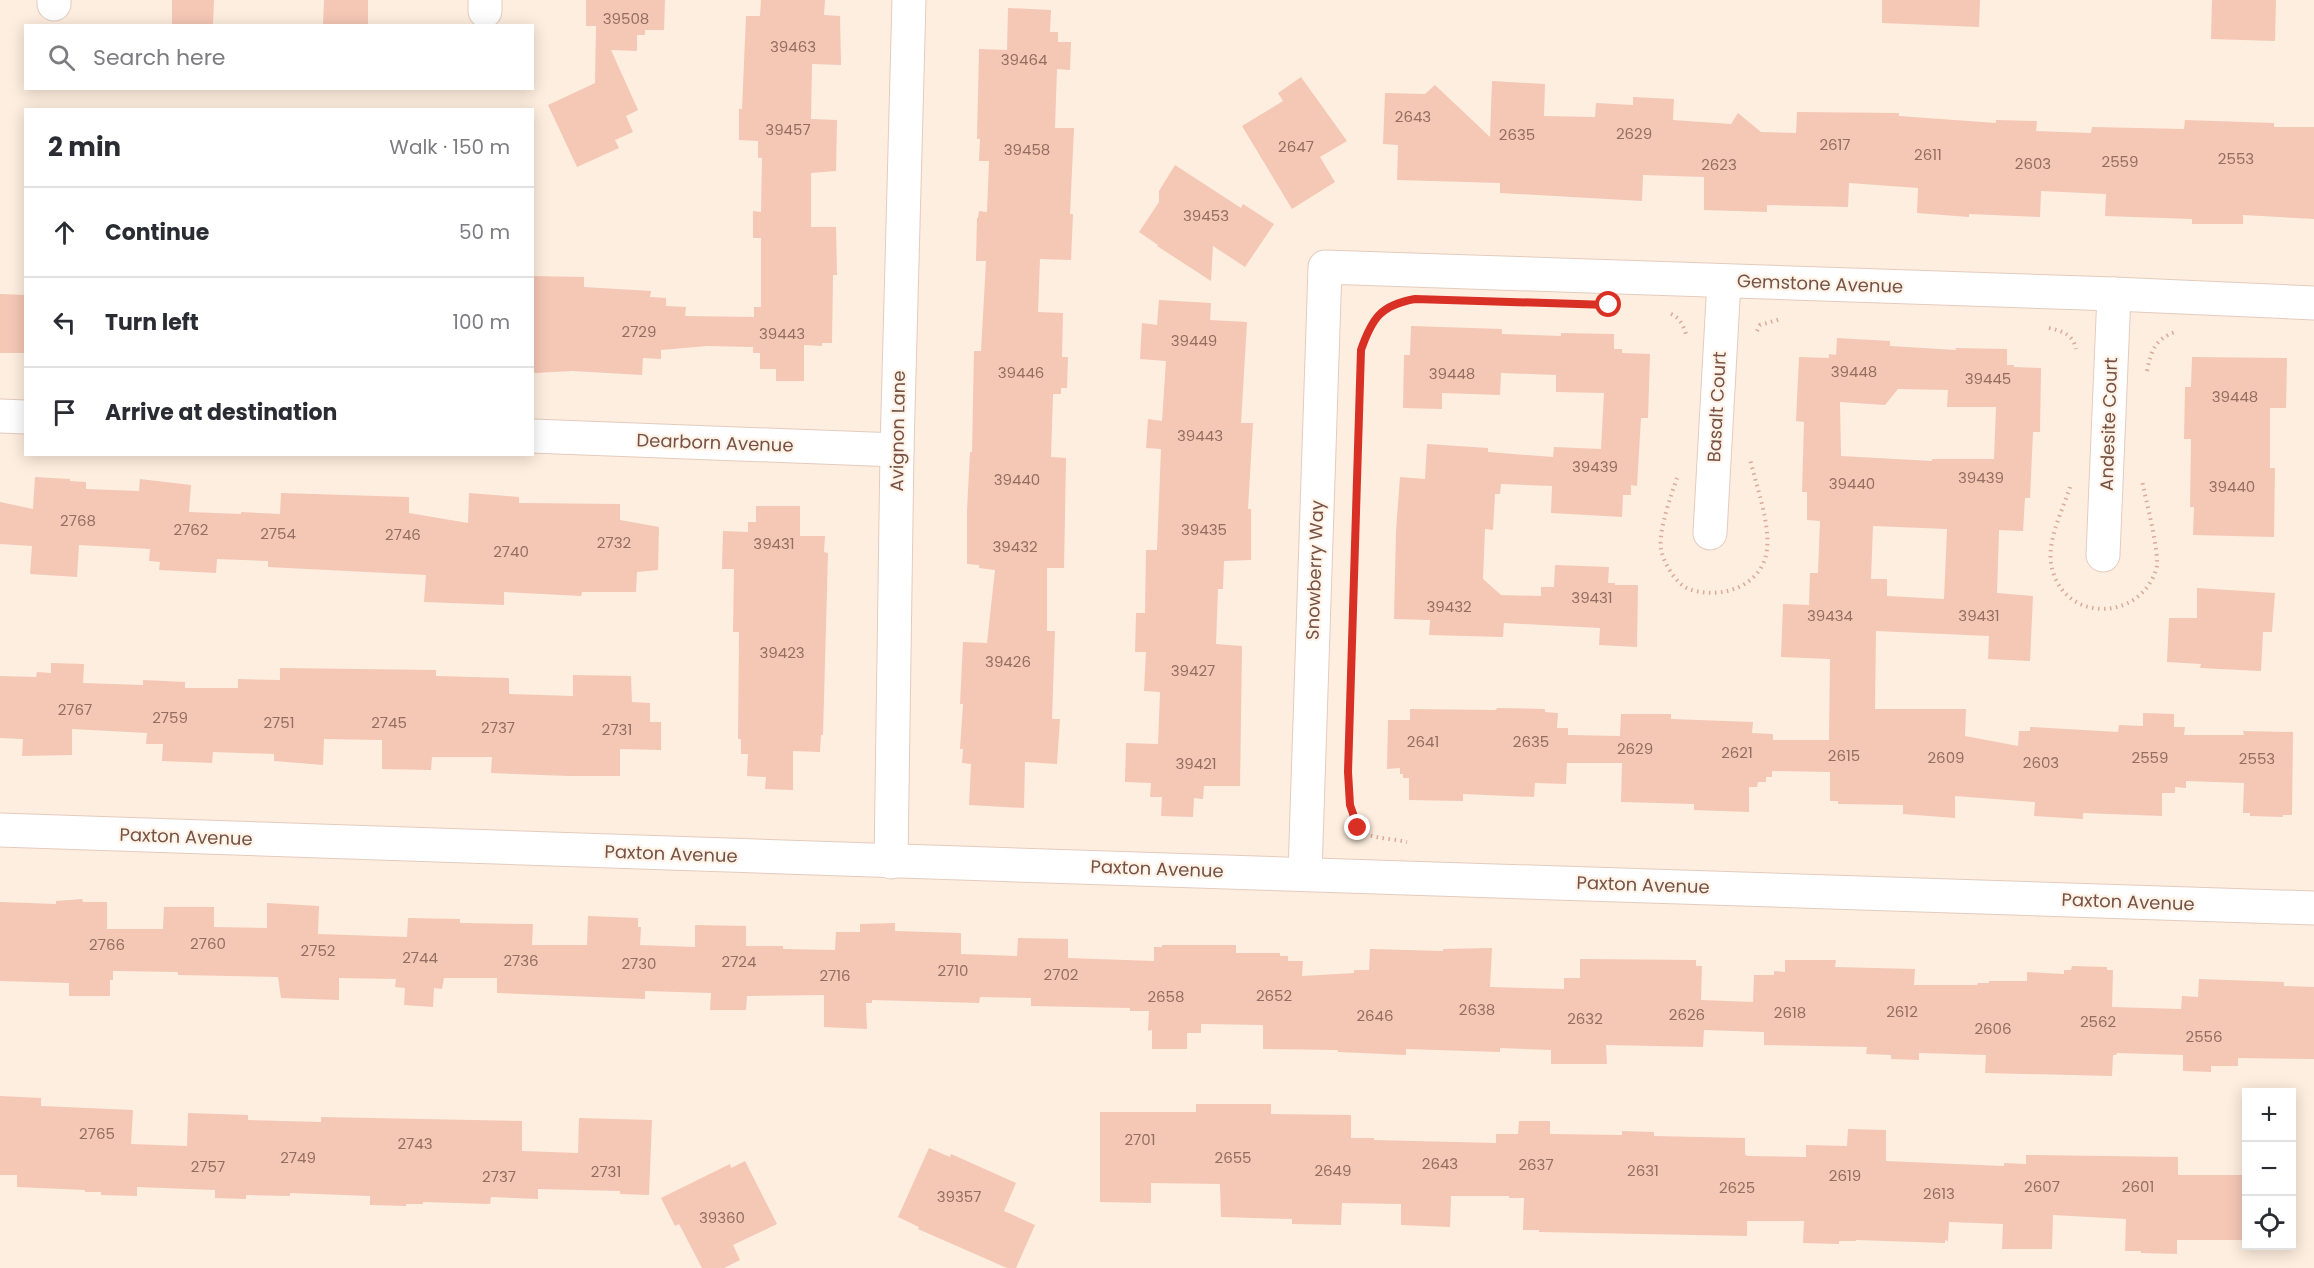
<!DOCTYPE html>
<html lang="en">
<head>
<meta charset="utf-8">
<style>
	:root { --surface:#fff; --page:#f7f7f7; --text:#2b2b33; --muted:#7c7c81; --line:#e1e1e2 }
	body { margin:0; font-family:Poppins,sans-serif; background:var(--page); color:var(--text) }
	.controls { position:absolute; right:18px; bottom:18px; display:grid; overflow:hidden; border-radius:0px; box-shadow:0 3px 15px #0003 }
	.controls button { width:54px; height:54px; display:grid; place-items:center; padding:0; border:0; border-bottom:2px solid var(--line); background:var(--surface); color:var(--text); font:30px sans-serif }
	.stop { position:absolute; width:18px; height:18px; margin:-14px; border:4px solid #d93025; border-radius:50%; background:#fff }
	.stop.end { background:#d93025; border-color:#fff; box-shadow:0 2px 6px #0008 }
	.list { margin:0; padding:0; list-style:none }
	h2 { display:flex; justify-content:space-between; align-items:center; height:78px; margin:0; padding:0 24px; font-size:26px }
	h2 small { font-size:20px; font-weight:400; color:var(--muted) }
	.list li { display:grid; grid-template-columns:39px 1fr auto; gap:18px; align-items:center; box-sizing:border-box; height:90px; padding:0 24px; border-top:2px solid var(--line) }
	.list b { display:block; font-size:22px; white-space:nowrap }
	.list em { font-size:20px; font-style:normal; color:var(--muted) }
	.icon { flex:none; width:33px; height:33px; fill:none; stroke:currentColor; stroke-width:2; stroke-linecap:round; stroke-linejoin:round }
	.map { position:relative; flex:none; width:2314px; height:1268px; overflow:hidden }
	.search { position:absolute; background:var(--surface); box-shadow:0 3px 15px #0003; left:24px; top:24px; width:510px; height:66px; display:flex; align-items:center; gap:15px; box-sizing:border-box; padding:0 21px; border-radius:0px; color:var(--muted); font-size:22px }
	.panel { position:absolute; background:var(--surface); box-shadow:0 3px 15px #0003; left:24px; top:108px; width:510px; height:348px; border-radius:0px }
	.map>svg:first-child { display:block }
	.building { fill:#f5c7b5; fill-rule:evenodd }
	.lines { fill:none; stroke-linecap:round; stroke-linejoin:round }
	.minor-casing { stroke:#e4cbbe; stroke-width:35 }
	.path { stroke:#daaa99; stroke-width:4; stroke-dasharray:1.5 4.5; stroke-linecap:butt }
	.minor { stroke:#fff; stroke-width:33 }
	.route { stroke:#d93025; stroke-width:8 }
	.labels { text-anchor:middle; stroke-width:4.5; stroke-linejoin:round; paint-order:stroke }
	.number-label { font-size:15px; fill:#966e61 }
	.street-label { font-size:18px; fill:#765145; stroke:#fff3e7 }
</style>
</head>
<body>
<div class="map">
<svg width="2314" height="1268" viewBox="0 0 2314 1268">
	<rect width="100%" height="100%" fill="#feeedf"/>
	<g class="building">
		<path d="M172,0H214L213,26H172Z"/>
		<path d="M324,0H368V26H323Z"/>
		<path d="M586,0H665L664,30H645V35H637V51L611,50L638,110L626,116L633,132L615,140L619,148L577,167L548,105L595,83L596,26H586Z"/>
		<path d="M761,0H825L824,15L840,16L841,65L812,64L811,119L837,120L836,171L811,173V227H836L837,275H833L832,343H822V346L804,345V381H776V369H760V353H753V347L707,346L661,350V359L643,358L642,375L572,371L535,373L532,370V276L584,277V287L651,291L650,297L666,298V306L686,307L685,316L754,317V307H761V238H753V211L761,212L762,158H758V141L739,140V109H742L746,16H760Z"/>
		<path d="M1882,0H1980L1979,27L1882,23Z"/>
		<path d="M2212,0H2276L2275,41L2211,39Z"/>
		<path d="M1008,8L1051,10L1050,32H1058V42H1071L1070,70L1057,69L1055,128H1074L1070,214H1073L1071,260L1040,259L1038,312L1063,313L1062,357H1068L1067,388H1061V394H1053L1051,457L1066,458L1064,568H1047V631H1055L1052,719H1060L1057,764L1025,762L1024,808L969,805L971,764L962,763L963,749H960L963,704H960L963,642L987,643L995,570L979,568V565L967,564V510L970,452H972L974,351H981L986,261H976L977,218H978L979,211L987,212L989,161H979L980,139H977L979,49L1007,50Z"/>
		<path d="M1301,77L1347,141L1320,157L1335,182L1292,209L1242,126L1283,101L1278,93Z"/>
		<path d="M1492,81L1545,84L1544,116L1595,117L1596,103L1633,105V97L1674,99L1673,120L1731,124L1738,113L1761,132L1796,133L1797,112L1899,113V116L1996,123V120L2037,121L2036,131L2091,133L2092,127L2184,129L2185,120L2274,123V127H2314V219L2243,215V224H2192V219L2105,216L2106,194L2041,191L2040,217L1969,214V217L1917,213L1918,188L1849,183L1848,207L1767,205V212L1704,210V177L1643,175L1642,201L1500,193V183L1397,180L1398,145L1383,144L1385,93L1425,94L1435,85L1490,137Z"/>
		<path d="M1175,165L1241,208L1243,204L1274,224L1245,267L1213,246L1211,281L1157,246L1158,245L1139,232L1159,202V191Z"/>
		<path d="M0,294L26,295V353H0Z"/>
		<path d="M1159,300L1211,303L1210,320L1247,322L1241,423H1253L1248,509H1251V560L1224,561L1223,589H1218L1216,644L1242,646L1240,786H1204L1203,799L1194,798L1193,817L1161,816L1162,797H1150L1151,783L1125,782L1126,743L1158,744L1160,692L1144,691L1146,652H1135L1136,613H1145L1146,550H1157L1161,449L1146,448L1148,419L1162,421L1166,361L1140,359L1142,323L1157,325Z"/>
		<path d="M1411,326L1502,329V334L1561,336V333L1614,334V349H1622V353L1650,354L1648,418H1641L1637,486L1631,485V495H1623L1622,517L1551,513L1552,486L1501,484L1500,494H1495L1493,530L1485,529L1483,579L1501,595L1541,596V587H1554L1555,565L1609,567L1608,583H1615V585H1638L1637,647L1599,645L1600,628L1504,623L1503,637L1429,635L1430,620L1394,619L1396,531L1400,477L1425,479L1427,444L1488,448V452L1553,457L1554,447L1601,449L1604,393L1556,392V375L1501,373L1500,395L1442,393V409L1403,408L1404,355H1410Z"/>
		<path d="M1837,338L1890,341V346L1956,350L1955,348L2007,349V365H2014V367L2041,368L2040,432H2033L2030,498H2025L2023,531L1999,530L1997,593L2033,596L2030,661L1988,659L1989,636L1876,631L1875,709H1966L1965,736L2018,746L2019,731H2030V727L2118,732L2119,725L2143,726V713L2174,714V727H2185L2184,735H2244L2243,731L2293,732L2292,815H2283V817L2250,816V813H2243L2244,783L2186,781V788L2175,787V793H2162V816L2083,813V819L2034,816L2035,802L1955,796V818L1903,814V805L1838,804V801H1830V772L1772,771V777H1766V782H1758L1757,787H1749V812L1694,810V804L1621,802L1622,763H1567L1566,784L1535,783L1534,797L1463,794V801L1409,800V778H1403V774H1400V768L1387,769L1388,720H1410V709L1496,710L1497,708L1545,709V712L1558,713L1557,728H1568V735L1620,736L1621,714H1671V719L1753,722L1752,733L1773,734V740H1829L1830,659L1781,657L1783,604L1809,605L1810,573H1818L1820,521L1807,520V492H1802L1804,422L1796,421L1799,357L1829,358V354L1836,355ZM1898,389L1948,390L1947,407H1996L1994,459H1932V461L1841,456L1840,402L1885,405ZM1873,526L1947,529L1944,599L1887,596V579H1871Z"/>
		<path d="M2192,357L2287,358L2286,408H2270V468H2275L2274,537L2193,535L2194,507H2190L2191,439H2184L2185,387H2191Z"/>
		<path d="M35,477L70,479V481L86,482V489L139,491L140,479L191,485L189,512L241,514V512L280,514L281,493L409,497V513L468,523L469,493L519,497V503L620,504V520L659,527L658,570L637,572L636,592H582L581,596L504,592V605L424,602L426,575L268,567V561L217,559L216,573L159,570L160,562L149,561L150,549L79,545L77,577L30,574L32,546L0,544V502L33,509Z"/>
		<path d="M756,506H800V536H825L824,552L828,553L823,735H821L820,752L793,751V790L765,789L766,777L747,776L748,754H741V739H738L739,632H733L734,569H722L723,531L748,532V522H756Z"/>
		<path d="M2197,588L2275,593L2272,632H2263L2261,671L2200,668L2201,664L2167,662L2169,618H2197Z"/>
		<path d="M51,663L84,664L83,683L143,685V680L185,682V688H238V679L280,680V668L436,670V676L509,678V694L573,696V675L631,676L632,702L650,703V722H661V750L620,749V776H569L491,773L492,757H432L431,770L382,769V740L324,739L323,765L274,761V754L213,752L212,763L162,761L163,744H146L147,733L72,729V755L22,756L23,739L0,738V676L36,677L37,672L51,673Z"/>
		<path d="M82,899L83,902H107V929H163L164,907H214V927L267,928V903L319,906L318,934L407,937L408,918L460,919V923L533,924L532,945H587L588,916L638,918V927H641L640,945L695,947V925L746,926V946H783V949L835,950L836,932H860V924L895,923V931L961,933V954L1017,956L1018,938L1068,939V958L1154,961V947H1162V945H1236V953H1280V956H1288V961H1303L1302,976L1354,973V970H1369L1370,949L1443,951V949L1492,948L1490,987L1564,989V978H1580V959L1696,960V966H1702L1701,1000L1753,1002L1754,975H1774V971L1785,972V960H1836L1835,967L1915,969L1914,985H1977L1978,983H1989V981H2027V972L2064,974V970H2071L2072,966L2107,967V970H2113L2112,1007L2181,1009L2182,996L2198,997L2199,979L2284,982V986L2314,987V1059L2238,1058V1066H2211V1072L2183,1071V1055L2117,1053L2116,1055H2113L2112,1076L1985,1073L1986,1055L1919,1053V1060L1891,1059V1055L1866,1054L1867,1047L1764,1045V1032L1704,1030L1703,1047L1606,1045L1607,1064H1551V1050L1500,1048V1052L1406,1049V1055L1338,1052V1050L1263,1049V1025L1201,1024V1033H1187V1049H1152V1030L1148,1031L1149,1011H1130V1008L1031,1006V998L980,997L979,1003L872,1000V1003H866L867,1029L824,1027V995L747,996L746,1010H710L711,993L645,991V999L497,993V978H444L442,989L434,988L433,1007L404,1005L405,988L395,987L396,979L339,978V1000L281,998L278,977L178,975V972L113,971V980H110V996H69V983L0,981V902L56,904V901Z"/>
		<path d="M0,1096L41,1098V1106L133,1110L131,1144L187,1146L188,1113L248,1115V1120L321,1122V1117L522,1121V1151L578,1153L579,1118L652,1120L649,1195L620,1194V1191L538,1189V1199L491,1197L490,1204L423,1202V1204H406V1206L370,1205V1196L290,1193V1196L246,1195V1199L215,1198V1190L137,1187V1196L101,1195V1192H85V1190L17,1187V1175H0Z"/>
		<path d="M1196,1104H1271V1114L1351,1115V1138H1374V1140L1496,1143V1134H1518L1519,1121H1550V1134L1622,1135V1131L1654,1132V1136L1745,1138V1154L1747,1156L1806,1157V1145L1847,1146L1848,1129L1886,1130V1161L2004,1166V1163L2026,1164V1155L2178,1157V1175H2247V1240H2177V1254L2141,1253V1251H2125L2126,1219L2053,1215L2052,1249H2002L2003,1224L1949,1222L1948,1241L1945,1240V1243L1856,1240V1241H1839V1244L1803,1243L1804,1221H1747V1236L1539,1232V1230H1523L1524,1198H1509V1196H1451L1450,1227L1401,1225V1204L1342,1203L1341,1225L1292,1224V1219L1221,1217L1220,1184L1151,1183V1203L1100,1202V1112H1196Z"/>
		<path d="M929,1148L950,1157L951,1154L1016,1183L1004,1211L1035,1225L1016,1268H1007L918,1229L919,1227L898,1217Z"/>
		<path d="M745,1161L777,1224L733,1245L740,1260L724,1268H702L679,1224L675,1226L661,1198L730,1164L731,1168Z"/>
	</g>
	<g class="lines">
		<g class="minor-casing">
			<g id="minor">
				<path d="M54,4V0"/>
				<path d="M485,11V0"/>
				<path d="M0,416L26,417"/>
				<path d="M532,436L897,450"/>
				<path d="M1710,533L1724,281"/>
				<path d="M2103,555L2114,294"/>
				<path d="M0,830C771,858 1543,882 2314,908"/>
				<path d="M891,862L897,450L909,0"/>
				<path d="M1305,873L1325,267L2114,294L2314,303"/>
			</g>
		</g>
		<g class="path">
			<path d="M1393,305C1374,315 1368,331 1361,350L1348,772C1349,791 1345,829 1369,835C1381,839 1395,839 1407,842"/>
			<path d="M1671,314C1680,318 1683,325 1686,334"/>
			<path d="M2049,328C2062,331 2073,334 2076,349"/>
			<path d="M1757,331L1760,325L1781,319"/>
			<path d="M2147,371C2151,351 2155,339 2175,332"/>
			<path d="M1677,478C1671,495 1656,537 1662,553C1665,565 1677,585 1689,589C1720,600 1763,587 1767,549C1770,523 1756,485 1750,459"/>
			<path d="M2070,487C2062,513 2044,544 2053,572C2068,622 2139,621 2156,570C2161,555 2145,498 2142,480"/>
		</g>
		<use href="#minor" class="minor"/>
	</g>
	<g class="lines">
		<path class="route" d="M1358,828L1350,805L1348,772L1361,350C1372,318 1381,305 1415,299L1609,305"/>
	</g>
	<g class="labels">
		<g class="number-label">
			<text x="626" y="24">39508</text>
			<text x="793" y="52">39463</text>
			<text x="1024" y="65">39464</text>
			<text x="1413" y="122">2643</text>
			<text x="788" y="135">39457</text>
			<text x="1634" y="139">2629</text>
			<text x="1517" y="140">2635</text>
			<text x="1835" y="150">2617</text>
			<text x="1296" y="152">2647</text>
			<text x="1027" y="155">39458</text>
			<text x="1928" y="160">2611</text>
			<text x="2236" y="164">2553</text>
			<text x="2120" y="167">2559</text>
			<text x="2033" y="169">2603</text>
			<text x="1719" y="170">2623</text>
			<text x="1206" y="221">39453</text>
			<text x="639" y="337">2729</text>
			<text x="782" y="339">39443</text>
			<text x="1194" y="346">39449</text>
			<text x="1854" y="377">39448</text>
			<text x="1021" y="378">39446</text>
			<text x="1452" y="379">39448</text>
			<text x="1988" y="384">39445</text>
			<text x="2235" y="402">39448</text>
			<text x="1200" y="441">39443</text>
			<text x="1595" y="472">39439</text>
			<text x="1981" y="483">39439</text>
			<text x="1017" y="485">39440</text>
			<text x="1852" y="489">39440</text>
			<text x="2232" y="492">39440</text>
			<text x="78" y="526">2768</text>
			<text x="191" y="535">2762</text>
			<text x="1204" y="535">39435</text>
			<text x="278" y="539">2754</text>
			<text x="403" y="540">2746</text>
			<text x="614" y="548">2732</text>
			<text x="774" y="549">39431</text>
			<text x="1015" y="552">39432</text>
			<text x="511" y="557">2740</text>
			<text x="1592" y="603">39431</text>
			<text x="1449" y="612">39432</text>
			<text x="1830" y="621">39434</text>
			<text x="1979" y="621">39431</text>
			<text x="782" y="658">39423</text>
			<text x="1008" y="667">39426</text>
			<text x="1193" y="676">39427</text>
			<text x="75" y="715">2767</text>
			<text x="170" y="723">2759</text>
			<text x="279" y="728">2751</text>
			<text x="389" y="728">2745</text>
			<text x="498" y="733">2737</text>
			<text x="617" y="735">2731</text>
			<text x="1423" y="747">2641</text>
			<text x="1531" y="747">2635</text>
			<text x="1635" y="754">2629</text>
			<text x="1737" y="758">2621</text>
			<text x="1844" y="761">2615</text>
			<text x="1946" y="763">2609</text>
			<text x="2150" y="763">2559</text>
			<text x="2257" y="764">2553</text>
			<text x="2041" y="768">2603</text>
			<text x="1196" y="769">39421</text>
			<text x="208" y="949">2760</text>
			<text x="107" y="950">2766</text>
			<text x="318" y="956">2752</text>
			<text x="420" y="963">2744</text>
			<text x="521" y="966">2736</text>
			<text x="739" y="967">2724</text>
			<text x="639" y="969">2730</text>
			<text x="953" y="976">2710</text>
			<text x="1061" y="980">2702</text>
			<text x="835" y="981">2716</text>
			<text x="1274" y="1001">2652</text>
			<text x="1166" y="1002">2658</text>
			<text x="1477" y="1015">2638</text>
			<text x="1902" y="1017">2612</text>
			<text x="1790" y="1018">2618</text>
			<text x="1687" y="1020">2626</text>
			<text x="1375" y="1021">2646</text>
			<text x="1585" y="1024">2632</text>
			<text x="2098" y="1027">2562</text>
			<text x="1993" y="1034">2606</text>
			<text x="2204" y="1042">2556</text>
			<text x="97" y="1139">2765</text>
			<text x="1140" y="1145">2701</text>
			<text x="415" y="1149">2743</text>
			<text x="298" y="1163">2749</text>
			<text x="1233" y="1163">2655</text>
			<text x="1440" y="1169">2643</text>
			<text x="1536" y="1170">2637</text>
			<text x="208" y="1172">2757</text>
			<text x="1333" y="1176">2649</text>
			<text x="1643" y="1176">2631</text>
			<text x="606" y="1177">2731</text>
			<text x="1845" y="1181">2619</text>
			<text x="499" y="1182">2737</text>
			<text x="2042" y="1192">2607</text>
			<text x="2138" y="1192">2601</text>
			<text x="1737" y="1193">2625</text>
			<text x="1939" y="1199">2613</text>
			<text x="959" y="1202">39357</text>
			<text x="722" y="1223">39360</text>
		</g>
		<g class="street-label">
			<text transform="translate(1820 284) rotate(2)" y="6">Gemstone Avenue</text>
			<text transform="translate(1717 407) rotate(-87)" y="6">Basalt Court</text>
			<text transform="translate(2109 424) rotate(-88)" y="6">Andesite Court</text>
			<text transform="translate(898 431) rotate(-89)" y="6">Avignon Lane</text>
			<text transform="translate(715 443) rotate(2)" y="6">Dearborn Avenue</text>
			<text transform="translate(1315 570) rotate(-88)" y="6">Snowberry Way</text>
			<text transform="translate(186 837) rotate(2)" y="6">Paxton Avenue</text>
			<text transform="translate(671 854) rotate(2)" y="6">Paxton Avenue</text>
			<text transform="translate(1157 869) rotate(2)" y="6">Paxton Avenue</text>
			<text transform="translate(1643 885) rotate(2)" y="6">Paxton Avenue</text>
			<text transform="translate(2128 902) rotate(2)" y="6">Paxton Avenue</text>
		</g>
	</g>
</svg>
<div class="controls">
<button>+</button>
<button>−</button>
<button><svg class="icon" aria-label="locate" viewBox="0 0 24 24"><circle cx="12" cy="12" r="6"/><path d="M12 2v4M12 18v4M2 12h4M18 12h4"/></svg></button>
</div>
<div class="stop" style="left:1609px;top:305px"></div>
<div class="stop end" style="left:1358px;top:828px"></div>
<div class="search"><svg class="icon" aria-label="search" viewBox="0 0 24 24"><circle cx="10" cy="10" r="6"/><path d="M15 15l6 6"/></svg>Search here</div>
<section class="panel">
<h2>2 min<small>Walk · 150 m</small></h2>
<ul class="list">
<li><svg class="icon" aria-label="ahead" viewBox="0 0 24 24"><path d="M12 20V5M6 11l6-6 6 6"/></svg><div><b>Continue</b></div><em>50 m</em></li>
<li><svg class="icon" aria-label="left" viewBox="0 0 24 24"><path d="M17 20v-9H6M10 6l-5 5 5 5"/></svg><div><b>Turn left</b></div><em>100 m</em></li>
<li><svg class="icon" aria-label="arrive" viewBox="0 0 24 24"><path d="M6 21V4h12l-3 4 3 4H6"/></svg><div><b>Arrive at destination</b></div></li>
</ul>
</section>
</div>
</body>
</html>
